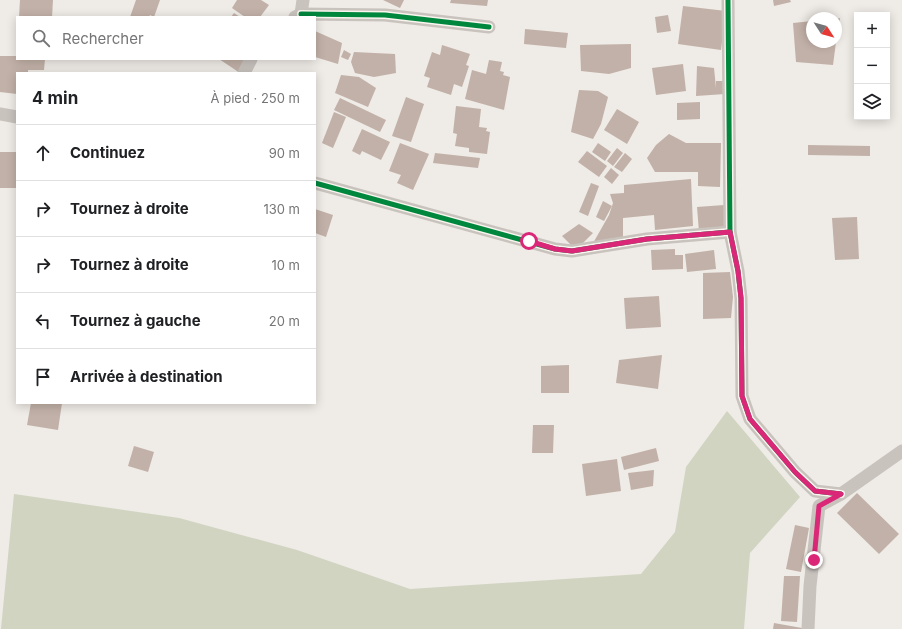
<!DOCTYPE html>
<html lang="fr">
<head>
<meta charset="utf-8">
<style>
	:root { --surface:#fff; --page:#f6f6f6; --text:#202124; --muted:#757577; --line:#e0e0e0 }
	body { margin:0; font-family:Inter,sans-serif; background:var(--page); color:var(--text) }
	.controls { position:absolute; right:12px; top:12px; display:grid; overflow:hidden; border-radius:0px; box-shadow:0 2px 10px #0003 }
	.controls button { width:36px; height:36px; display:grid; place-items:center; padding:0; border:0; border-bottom:1px solid var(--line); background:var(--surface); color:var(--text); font:20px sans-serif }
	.compass { position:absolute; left:806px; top:12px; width:36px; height:36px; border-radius:50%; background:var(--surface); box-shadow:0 2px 10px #0003; rotate:126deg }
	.stop { position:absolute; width:12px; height:12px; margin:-9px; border:3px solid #db2777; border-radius:50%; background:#fff }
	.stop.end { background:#db2777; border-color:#fff; box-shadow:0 1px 4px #0008 }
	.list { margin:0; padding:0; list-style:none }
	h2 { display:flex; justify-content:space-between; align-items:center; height:52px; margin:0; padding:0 16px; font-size:17px }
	h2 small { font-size:13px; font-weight:400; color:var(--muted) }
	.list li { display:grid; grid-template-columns:26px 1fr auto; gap:12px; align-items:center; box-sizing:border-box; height:56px; padding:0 16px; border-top:1px solid var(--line) }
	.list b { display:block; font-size:15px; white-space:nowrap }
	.list em { font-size:13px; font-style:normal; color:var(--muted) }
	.icon { flex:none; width:22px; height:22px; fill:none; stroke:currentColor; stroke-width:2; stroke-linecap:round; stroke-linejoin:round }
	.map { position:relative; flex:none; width:902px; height:629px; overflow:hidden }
	.search { position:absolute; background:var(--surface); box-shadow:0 2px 10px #0003; left:16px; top:16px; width:300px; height:44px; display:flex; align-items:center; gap:10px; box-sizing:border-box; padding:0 14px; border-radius:0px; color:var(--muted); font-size:15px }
	.panel { position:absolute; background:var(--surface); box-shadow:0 2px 10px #0003; left:16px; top:72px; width:300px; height:332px; border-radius:0px }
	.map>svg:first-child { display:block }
	.green { fill:#d0d4c1 }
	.building { fill:#c2b1a8 }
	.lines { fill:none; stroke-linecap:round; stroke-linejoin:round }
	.minor { stroke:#c9c3be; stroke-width:13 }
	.cycleway-casing { stroke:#faf5ef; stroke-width:8 }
	.cycleway { stroke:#00873e; stroke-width:5 }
	.route { stroke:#db2777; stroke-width:5 }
</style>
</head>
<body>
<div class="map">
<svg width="902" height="629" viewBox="0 0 902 629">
	<rect width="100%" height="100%" fill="#efebe6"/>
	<path class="green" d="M727,411L800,497L750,553L744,629H1L14,494L179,518L297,550L410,589L641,574L675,532L686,467Z"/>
	<g class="building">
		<path d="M20,0H53L52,17H19Z"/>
		<path d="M136,0H160L154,17L150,15L149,17H130Z"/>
		<path d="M237,0H261L269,5L260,17H245L232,8Z"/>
		<path d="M383,0H404L400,8Z"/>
		<path d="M451,0H488L487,6L450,3Z"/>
		<path d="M773,0H790L791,2L774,6Z"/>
		<path d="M683,6L726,11L721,50L678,44Z"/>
		<path d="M234,13L240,17H231Z"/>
		<path d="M668,15L671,31L657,33L655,17Z"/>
		<path d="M840,18L837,39H836V19Z"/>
		<path d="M812,21V42H836L833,65L796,62L793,23Z"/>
		<path d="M525,29L568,33L566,48L524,44Z"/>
		<path d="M315,31L342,43L338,64L315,57Z"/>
		<path d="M631,44V68L609,74L581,71L580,45Z"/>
		<path d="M442,45L470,54L466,65L469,66L462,87L454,84L451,95L427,87L430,78L424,76L432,52L440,55Z"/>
		<path d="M344,50L351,54L348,60L341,57Z"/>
		<path d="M354,52L395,54L396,73L374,77L355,73L351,62Z"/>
		<path d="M0,56H17V59H45L44,70H28V73H17V94L0,92Z"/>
		<path d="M219,59H257L240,73Z"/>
		<path d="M489,60L502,62L500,71L504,72L503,75L510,77L504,110L465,99L472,70L486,74Z"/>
		<path d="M683,64L686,91L656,95L652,68Z"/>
		<path d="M697,66L714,68L716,88V81H725V94L696,96Z"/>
		<path d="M341,75L359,77L376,88L368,107L335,93Z"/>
		<path d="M579,90L598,91L608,97L601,124L593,139L571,132Z"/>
		<path d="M406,97L424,104L411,142L392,136Z"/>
		<path d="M340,98L386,120L380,132L334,110Z"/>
		<path d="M700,102V119L677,120V103Z"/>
		<path d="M456,106L481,109L479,127L487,128L486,131L490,132L487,154L469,152V148L455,146L457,134L453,133Z"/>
		<path d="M617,109L639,122L627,144L604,130Z"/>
		<path d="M334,112L346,117L333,148L322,143Z"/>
		<path d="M362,129L390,142L381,160L362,151L360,155L352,151Z"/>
		<path d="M669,134L686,143H721L720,187L698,186V172H655L647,158L656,145Z"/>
		<path d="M400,143L429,154L413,190L397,183L401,175L389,171Z"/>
		<path d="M598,143L611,152L605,161L592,152Z"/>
		<path d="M808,145L870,146V156L808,155Z"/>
		<path d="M617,148L623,153L613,166L607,161Z"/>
		<path d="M587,151L607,166L599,177L578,162Z"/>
		<path d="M0,152H16L17,188H0Z"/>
		<path d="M435,153L480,158L478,168L433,163Z"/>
		<path d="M625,153L632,159L622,172L614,167Z"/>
		<path d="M611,168L619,175L612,184L604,177Z"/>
		<path d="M691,179L693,226L655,230L654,215L623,218V237L592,245L609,215L613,203L610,194L624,193V185Z"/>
		<path d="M591,183L599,186L588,216L579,212Z"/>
		<path d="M603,201L612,206L604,221L596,217Z"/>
		<path d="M724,205L725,230L699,232L697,207Z"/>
		<path d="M315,209L333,215L326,237L315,233Z"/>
		<path d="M857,217L859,259L835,260L832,218Z"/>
		<path d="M579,224L593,233L582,244L573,247L562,236Z"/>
		<path d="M675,249V255H683V269L652,270L651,250Z"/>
		<path d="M714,250L716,269L687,272L685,254Z"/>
		<path d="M730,272L733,297L731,318L703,319V273Z"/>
		<path d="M659,296L661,327L626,329L624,298Z"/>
		<path d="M662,355L658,389L616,383L619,360Z"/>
		<path d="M569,365V393H541V366Z"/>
		<path d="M31,403H62L58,430L27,425Z"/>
		<path d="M533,425H554L553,453H532Z"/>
		<path d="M134,446L154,452L148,472L128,466Z"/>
		<path d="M656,448L659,461L624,470L621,457Z"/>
		<path d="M617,459L621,491L586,496L582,464Z"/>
		<path d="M654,470L653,486L631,490L628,473Z"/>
		<path d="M857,493L899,534L879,554L837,513Z"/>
		<path d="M795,525L809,528L801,572L786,569Z"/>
		<path d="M784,576H800L797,622L781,621Z"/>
		<path d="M774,623L802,628V629H773Z"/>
	</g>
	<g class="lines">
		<g class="minor">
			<path d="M728,0L730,232L738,271L741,298L742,396L750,419L795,472L815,491L841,494"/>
			<path d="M301,14L385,15L489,27"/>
			<path d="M295,17L301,14L303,0"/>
			<path d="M244,73L251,59"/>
			<path d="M0,114L17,117"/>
			<path d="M315,183L555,249L572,251L647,239L730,232"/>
			<path d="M808,629L810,586L819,506L841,494L902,451"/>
		</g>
		<g class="cycleway-casing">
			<g id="cycleway">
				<path d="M728,0L730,232L738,271L741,298L742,396L750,419L795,472L815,491L841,494"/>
				<path d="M301,14L385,15L489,27"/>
				<path d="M315,183L555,249L572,251L647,239L730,232"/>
			</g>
		</g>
		<use href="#cycleway" class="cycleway"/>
	</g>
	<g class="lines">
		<path class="route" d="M529,241L555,249L572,251L647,239L730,232L738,271L741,298L742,396L750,419L795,472L815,491L841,494L819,506L814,560"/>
	</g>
</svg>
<div class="controls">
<button>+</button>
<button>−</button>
<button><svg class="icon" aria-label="layers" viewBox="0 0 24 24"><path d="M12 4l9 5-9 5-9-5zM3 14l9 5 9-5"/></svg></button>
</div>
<svg class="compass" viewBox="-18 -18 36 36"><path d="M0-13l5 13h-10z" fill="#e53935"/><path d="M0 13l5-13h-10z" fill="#757577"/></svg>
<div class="stop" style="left:529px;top:241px"></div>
<div class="stop end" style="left:814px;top:560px"></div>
<div class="search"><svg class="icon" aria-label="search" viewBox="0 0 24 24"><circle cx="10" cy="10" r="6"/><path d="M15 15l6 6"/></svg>Rechercher</div>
<section class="panel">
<h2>4 min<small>À pied · 250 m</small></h2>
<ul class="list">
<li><svg class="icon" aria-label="ahead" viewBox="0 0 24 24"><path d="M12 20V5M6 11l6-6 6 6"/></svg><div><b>Continuez</b></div><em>90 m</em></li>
<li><svg class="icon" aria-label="right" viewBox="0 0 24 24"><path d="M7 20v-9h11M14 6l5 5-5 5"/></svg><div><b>Tournez à droite</b></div><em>130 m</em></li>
<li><svg class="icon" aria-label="right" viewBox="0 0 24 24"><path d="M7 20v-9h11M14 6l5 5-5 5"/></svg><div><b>Tournez à droite</b></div><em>10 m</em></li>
<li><svg class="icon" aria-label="left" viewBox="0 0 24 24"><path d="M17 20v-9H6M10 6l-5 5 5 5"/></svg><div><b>Tournez à gauche</b></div><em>20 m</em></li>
<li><svg class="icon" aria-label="arrive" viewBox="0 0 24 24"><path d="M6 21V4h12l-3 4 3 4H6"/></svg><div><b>Arrivée à destination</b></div></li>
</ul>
</section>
</div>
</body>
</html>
